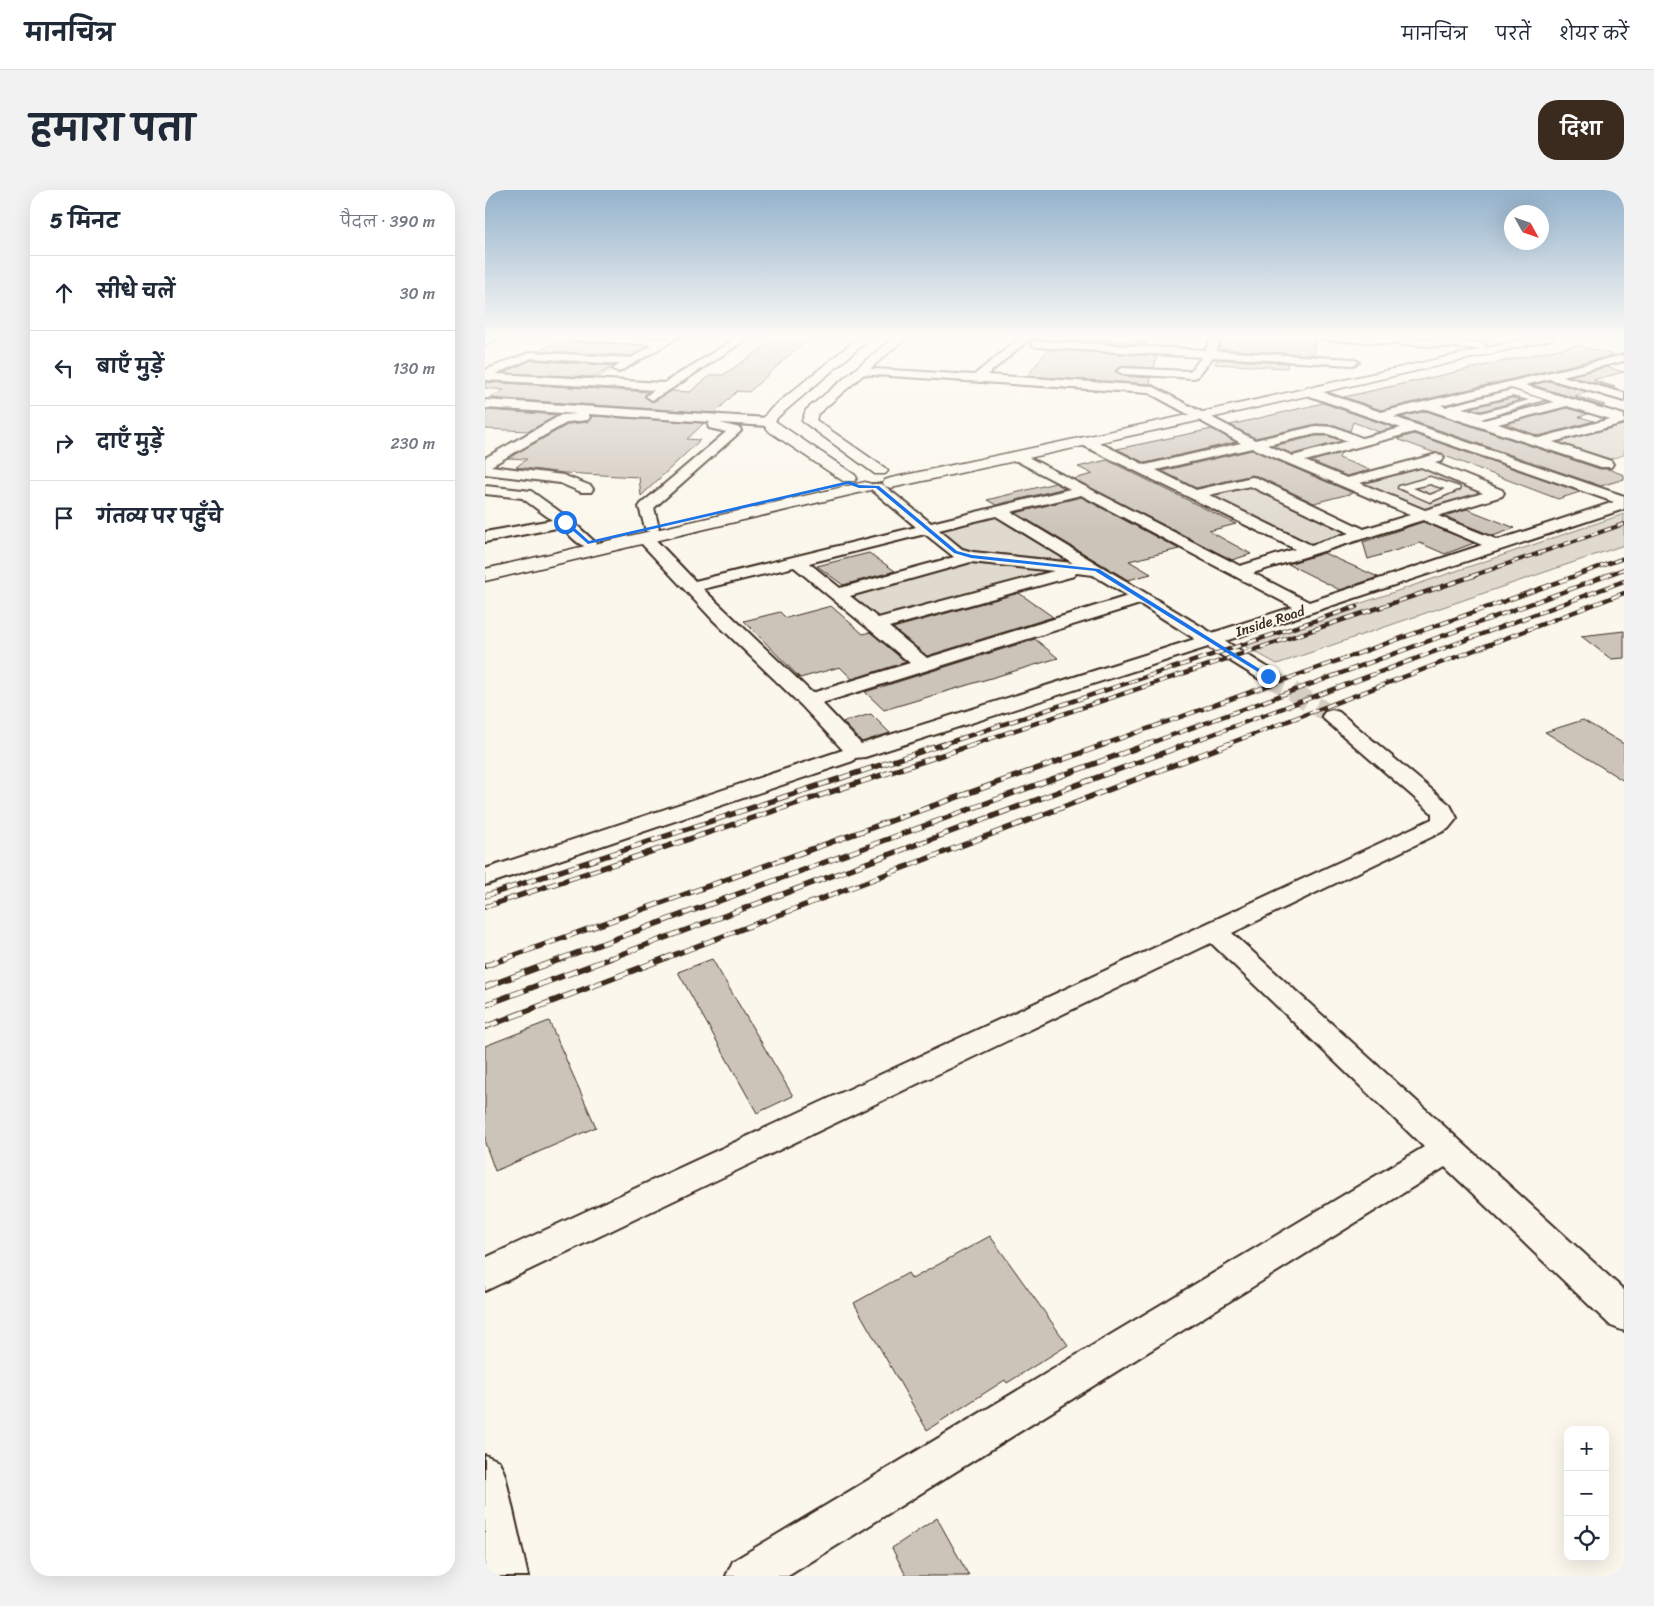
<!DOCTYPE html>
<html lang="hi">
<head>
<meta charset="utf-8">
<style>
	:root { --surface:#fff; --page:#f2f2f3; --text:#1f2937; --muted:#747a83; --line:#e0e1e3; --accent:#3b2a1e }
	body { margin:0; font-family:Sriracha,"Playpen Sans Deva",sans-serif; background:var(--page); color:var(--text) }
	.controls { position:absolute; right:15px; bottom:15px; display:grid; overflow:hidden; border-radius:10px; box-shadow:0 5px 20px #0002 }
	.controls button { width:45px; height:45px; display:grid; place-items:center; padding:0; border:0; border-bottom:1px solid var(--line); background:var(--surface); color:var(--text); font:25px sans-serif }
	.compass { position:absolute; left:1019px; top:15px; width:45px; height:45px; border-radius:50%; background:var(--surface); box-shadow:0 5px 20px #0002; rotate:130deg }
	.stop { position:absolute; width:15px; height:15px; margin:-11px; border:4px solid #1a73e8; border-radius:50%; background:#fff }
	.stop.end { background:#1a73e8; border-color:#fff; box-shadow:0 1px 5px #0008 }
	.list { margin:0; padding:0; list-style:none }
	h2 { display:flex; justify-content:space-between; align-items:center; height:65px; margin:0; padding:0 20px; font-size:21px }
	h2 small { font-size:16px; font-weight:400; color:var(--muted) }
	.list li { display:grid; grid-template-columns:32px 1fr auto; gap:15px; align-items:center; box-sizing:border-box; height:75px; padding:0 20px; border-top:1px solid var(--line) }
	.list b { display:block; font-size:19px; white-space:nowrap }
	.list em { font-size:16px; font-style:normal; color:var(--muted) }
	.icon { flex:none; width:28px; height:28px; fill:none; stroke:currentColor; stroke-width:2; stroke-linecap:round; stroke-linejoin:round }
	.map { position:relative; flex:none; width:1139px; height:1386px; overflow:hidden; border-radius:20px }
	header { display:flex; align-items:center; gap:30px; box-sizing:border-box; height:70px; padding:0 25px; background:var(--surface); border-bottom:1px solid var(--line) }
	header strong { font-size:24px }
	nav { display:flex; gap:28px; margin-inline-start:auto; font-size:18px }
	.intro { display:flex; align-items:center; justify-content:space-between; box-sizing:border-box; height:120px; padding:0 30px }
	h1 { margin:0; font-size:35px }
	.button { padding:12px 22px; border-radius:20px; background:var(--accent); color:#fff; font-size:18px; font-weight:700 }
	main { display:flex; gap:30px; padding:0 30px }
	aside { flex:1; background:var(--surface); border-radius:20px; box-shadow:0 5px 20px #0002 }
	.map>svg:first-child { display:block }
	.green { fill:#dfd9ce; stroke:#8d8276 }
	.building { fill:#ccc4b9; stroke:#3b2a1e }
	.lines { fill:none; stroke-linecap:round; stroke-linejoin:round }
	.minor-tunnel { stroke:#d5cec3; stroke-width:19; stroke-dasharray:19 9; stroke-linecap:butt }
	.pedestrian-casing { stroke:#3b2a1e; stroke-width:3 }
	.minor-casing { stroke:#3b2a1e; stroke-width:4 }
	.tertiary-casing { stroke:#3b2a1e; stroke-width:3 }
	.pedestrian { fill:#fbf7ec; fill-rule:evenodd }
	.minor { fill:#fbf7ec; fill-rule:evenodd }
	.tertiary { fill:#fbf7ec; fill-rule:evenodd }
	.rail-far3-casing { stroke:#3b2a1e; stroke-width:4 }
	.rail-far2-casing { stroke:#3b2a1e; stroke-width:4.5 }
	.rail-far1-casing { stroke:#3b2a1e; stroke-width:5.5 }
	.rail-casing { stroke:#3b2a1e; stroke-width:6 }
	.rail-far3 { stroke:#fbf7ec; stroke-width:2.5; stroke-dasharray:7; stroke-linecap:butt }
	.rail-far2 { stroke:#fbf7ec; stroke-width:3; stroke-dasharray:9; stroke-linecap:butt }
	.rail-far1 { stroke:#fbf7ec; stroke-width:4; stroke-dasharray:11; stroke-linecap:butt }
	.rail { stroke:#fbf7ec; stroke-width:4.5; stroke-dasharray:14; stroke-linecap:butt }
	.route { fill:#1a73e8 }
	.labels { text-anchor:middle; stroke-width:4; stroke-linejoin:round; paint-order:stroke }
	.far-street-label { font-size:14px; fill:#3b2a1e; stroke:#fbf7ec }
</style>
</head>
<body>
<header>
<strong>मानचित्र</strong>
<nav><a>मानचित्र</a><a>परतें</a><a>शेयर करें</a></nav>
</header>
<div class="intro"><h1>हमारा पता</h1><a class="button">दिशा</a></div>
<main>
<aside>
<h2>5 मिनट<small>पैदल · 390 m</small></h2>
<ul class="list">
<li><svg class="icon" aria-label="ahead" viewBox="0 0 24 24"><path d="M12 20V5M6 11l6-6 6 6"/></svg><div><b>सीधे चलें</b></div><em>30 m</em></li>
<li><svg class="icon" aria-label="left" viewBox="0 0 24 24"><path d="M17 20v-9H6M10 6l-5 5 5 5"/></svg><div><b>बाएँ मुड़ें</b></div><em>130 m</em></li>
<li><svg class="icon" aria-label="right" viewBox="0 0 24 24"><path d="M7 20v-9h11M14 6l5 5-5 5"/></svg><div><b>दाएँ मुड़ें</b></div><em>230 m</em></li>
<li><svg class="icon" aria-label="arrive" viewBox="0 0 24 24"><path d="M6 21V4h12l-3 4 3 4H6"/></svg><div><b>गंतव्य पर पहुँचे</b></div></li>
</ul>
</aside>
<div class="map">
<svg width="1139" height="1386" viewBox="0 0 1139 1386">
	<rect width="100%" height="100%" fill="#fbf7ec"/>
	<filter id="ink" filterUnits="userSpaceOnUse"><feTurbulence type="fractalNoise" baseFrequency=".02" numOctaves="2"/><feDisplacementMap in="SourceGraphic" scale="10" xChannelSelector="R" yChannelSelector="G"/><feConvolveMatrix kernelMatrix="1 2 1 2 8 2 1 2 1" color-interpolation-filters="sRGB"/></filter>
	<g filter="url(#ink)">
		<g class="green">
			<path d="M47,166L140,172L105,192L9,185Z"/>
			<path d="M1025,197L1072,212L996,231L950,216Z"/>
			<path d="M1139,231V265L1118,271L1063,252Z"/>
			<path d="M835,239L868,252L807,267L775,254Z"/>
			<path d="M938,276L1006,303L940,322L873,294Z"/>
			<path d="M761,294L871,345L831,357L722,304Z"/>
			<path d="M1139,324V355L792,474L756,454Z"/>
			<path d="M512,326L587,371L482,360L453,341Z"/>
			<path d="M482,373L570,382L396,429L365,404Z"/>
		</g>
		<g class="building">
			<path d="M294,147H324L264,202L252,201L230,223L4,208L19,200L0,198V192L164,202L159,206L168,212L187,201L205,202L226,185H238Z"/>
			<path d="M574,147L638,151L663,152L661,155L571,150Z"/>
			<path d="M738,147H830L828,165L734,159Z"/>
			<path d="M79,149L93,152L162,156L146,166L53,161Z"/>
			<path d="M1091,155L1129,165L896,220L859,207Z"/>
			<path d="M563,160L672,166L669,178L638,176L630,180L638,186L666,188L665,194L542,186Z"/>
			<path d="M732,169L803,173L802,178L730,174Z"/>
			<path d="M47,170L130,176L107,187L18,183Z"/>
			<path d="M1121,177L1139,182L1108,190L1130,197H1126L1084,186Z"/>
			<path d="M1064,191L1103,202L1090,206L1120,215L1117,216L1047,195Z"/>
			<path d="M1027,208L1036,210L996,221L985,218Z"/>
			<path d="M838,213L910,238L894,242L868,232L865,241L850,235L831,234L770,248L745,235Z"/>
			<path d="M1082,218L1103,224L1094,227L1109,231L1054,246L1020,234Z"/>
			<path d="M0,220L73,225L44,241L0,239Z"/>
			<path d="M941,221L1115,279H1123L1139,285V289L1116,296L916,227Z"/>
			<path d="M107,226L219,233L202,249L215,250L156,306L154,287L79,283L31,277L42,269L23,268L84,234L103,232Z"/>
			<path d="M727,239L751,252L660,273L632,259Z"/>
			<path d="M929,244L1095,302L1073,309L960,266L957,263H950L912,249Z"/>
			<path d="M831,246H843L857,251L808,264L788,256Z"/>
			<path d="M767,260L868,303L829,313L772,286L767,285L711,298L677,281Z"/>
			<path d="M856,263L854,268L885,280L862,286L826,271Z"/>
			<path d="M622,270L751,334L724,341L766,364L747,370L589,289L608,284L593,277Z"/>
			<path d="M570,293L580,298L511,315L502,310Z"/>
			<path d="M596,307L694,359L644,371L666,384L643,390L531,323Z"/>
			<path d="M982,319L1030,338L1008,346L959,326Z"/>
			<path d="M938,332L989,353L960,364L935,353L883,369L878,352Z"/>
			<path d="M384,363L410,381L358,395L332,376Z"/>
			<path d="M839,363L893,387L855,400L803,374Z"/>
			<path d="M534,403L568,427L442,466L408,438Z"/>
			<path d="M346,416L378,444L385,442L421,472L367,489L355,477L315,488L259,431L295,422L301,428Z"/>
			<path d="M1139,441V468L1126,469L1096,446Z"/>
			<path d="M550,449L573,468L399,520L380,502Z"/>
			<path d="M386,524L405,543L377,552L358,532Z"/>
			<path d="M1098,530L1139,554V591L1060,542Z"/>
			<path d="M227,769L308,906L272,923L193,782Z"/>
			<path d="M64,831L111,937L10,981L0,953V856Z"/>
			<path d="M505,1046L583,1155L522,1193L520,1190L442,1240L369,1113L423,1083L427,1089Z"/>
			<path d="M452,1328L484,1386H421L407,1358Z"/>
		</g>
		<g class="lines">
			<path class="minor-tunnel" d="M783,486L847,526"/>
			<g class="pedestrian-casing">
				<g id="pedestrian">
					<path d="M1027,200L1059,210L996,229L961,218L963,216ZM1027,206L1044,210L996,223L977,218Z"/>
					<path d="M945,287L974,297L975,299L945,312L913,298L914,296ZM945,294L960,299L945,305L928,298Z"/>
				</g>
			</g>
			<g class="minor-casing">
				<g id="minor">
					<path d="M3,147H16L0,155V148Z"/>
					<path d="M88,147L178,149L194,147L134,182L128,179L135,174L47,168L10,184L179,193L253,147H265L186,199L167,210L161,206L169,200L0,190V180L46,162L146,168L168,155L93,150Z"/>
					<path d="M536,147H547L502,185L667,196L770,250L831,236L850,237L877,248L916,238L819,204L817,201L823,197L896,222L1139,165V171L1077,186L1139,203V211L1064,189L1040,195L1139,225V233L1068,252L1126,271L1128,274L1126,277H1116L941,219L909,227L1139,306V319L740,451L790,482L793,486L790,490L783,492L776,490L723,457L380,567L370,568L368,571L0,695V679L358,560L316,515L227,429L155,352L153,349L155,346H167L210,391L431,337L387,300L385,297L387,294H397L446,333L585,299L528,269L526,266L533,262L755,376L810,359L595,254L593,251L595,248H605L660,275L756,253L664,203L374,184L368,181L374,178L489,185ZM1026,198L1069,212L999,230L956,215ZM1082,216L1125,229L1054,248L1013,234ZM929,242L1129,312L1013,350L953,326L1017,306L1019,303L1017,300L950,273L957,271L959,268L957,265L952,264L862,288L820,271ZM831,244H843L863,251L808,266L782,255ZM767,258L925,325L879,339L772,288L767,287L711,300L671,280ZM936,277L998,303L940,320L875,293ZM765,296L864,343L826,355L724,305ZM596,305L808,417L727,443L526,322ZM511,326L588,373L488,362L477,359L454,340ZM938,330L997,355L824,412L768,383ZM440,344L469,367L355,398L324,373ZM486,372L569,381L393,428L365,406ZM309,377L425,473L327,503L218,399ZM591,383L608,385L643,406L442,468L404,437L589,386ZM655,414L710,449L376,554L337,513Z"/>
					<path d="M835,147H894L997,153L1002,156L997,159L840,150Z"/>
					<path d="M729,149L734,152L731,161L868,169L874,172L868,175L728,167L712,187L708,188L638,184L632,181L638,178L705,181L717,167L551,157L546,154L551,151L721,160L725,150Z"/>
					<path d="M0,210L283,228L289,232L283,236L235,233L255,238L256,241L169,318L174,338L171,341H161L154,317L156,314L241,242L224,238L223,235L225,232L103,224L105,227L103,230L83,232L6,276L78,285L106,296L108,299L106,302H96L75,293L0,284V268L76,225L92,224L0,218Z"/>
					<path d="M0,296L46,301L85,329L111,353L109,356C95,360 86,346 77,337L0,352V342L67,330L37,308L0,304Z"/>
					<path d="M847,520L854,522L965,615L972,628L963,639L747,743L1139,1100V1141L1126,1136L960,977L303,1386H241L248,1371L939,957L726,753L0,1101V1068L947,629V623L840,530L837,526L840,522Z"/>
					<path d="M0,1265L14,1271L20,1285L43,1386H0Z"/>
				</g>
			</g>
			<g class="tertiary-casing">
				<g id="tertiary">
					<path d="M374,147H387L293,227L290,231L370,285L372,288L370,291H358L285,242L276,232L283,221Z"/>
					<path d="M409,147H422L333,224L331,230L400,278L403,281L400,284H390L317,231L321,220Z"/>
					<path d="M1050,147H1071L1065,150L717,230L406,298L400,296L398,293L400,290L406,288L717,222Z"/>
					<path d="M380,292L386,294L388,297L386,300L0,391V379Z"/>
				</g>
			</g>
			<use href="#pedestrian" class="pedestrian"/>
			<use href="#minor" class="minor"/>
			<use href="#tertiary" class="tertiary"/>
			<g class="rail-far3-casing">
				<g id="rail-far3">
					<path d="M987,386L1139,334"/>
					<path d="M1089,386L1139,368"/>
					<path d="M1120,386L1139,379"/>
				</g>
			</g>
			<g class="rail-far2-casing">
				<g id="rail-far2">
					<path d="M456,555L871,417"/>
					<path d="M486,555L991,385"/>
					<path d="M617,555L1093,385"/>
					<path d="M660,555L1124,385"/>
					<path d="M699,555L1139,391"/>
					<path d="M740,555L1139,403"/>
				</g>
			</g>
			<g class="rail-far1-casing">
				<g id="rail-far1">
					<path d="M0,706L459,554"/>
					<path d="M0,717L490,554"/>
					<path d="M19,769L621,554"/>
					<path d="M75,769L663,554"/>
					<path d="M123,769L702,554"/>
					<path d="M178,769L744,554"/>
				</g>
			</g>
			<g class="rail-casing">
				<g id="rail">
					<path d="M0,776L22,768"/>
					<path d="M0,797L79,768"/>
					<path d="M0,815L126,768"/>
					<path d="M0,837L181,768"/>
				</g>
			</g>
			<use href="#rail-far3" class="rail-far3"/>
			<use href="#rail-far2" class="rail-far2"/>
			<use href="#rail-far1" class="rail-far1"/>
			<use href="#rail" class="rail"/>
		</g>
	</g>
	<linearGradient id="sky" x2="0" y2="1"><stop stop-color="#94b2cc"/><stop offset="0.43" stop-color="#fdfbf6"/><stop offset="1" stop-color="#fdfbf6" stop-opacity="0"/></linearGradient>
	<rect width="1139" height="341" fill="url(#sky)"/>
	<path class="route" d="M364,291L374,295L394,296L472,361L487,365L614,379L786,486L781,487L610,381L486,368L469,363L391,298H374L363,294L103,354L78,332L82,331L104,351Z"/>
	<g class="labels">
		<g class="far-street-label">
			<text transform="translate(785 431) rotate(-18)" y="5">Inside Road</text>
		</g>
	</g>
</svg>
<div class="controls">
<button>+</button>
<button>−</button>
<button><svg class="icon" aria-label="locate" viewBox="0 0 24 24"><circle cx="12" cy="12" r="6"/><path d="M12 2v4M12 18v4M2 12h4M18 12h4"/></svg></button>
</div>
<svg class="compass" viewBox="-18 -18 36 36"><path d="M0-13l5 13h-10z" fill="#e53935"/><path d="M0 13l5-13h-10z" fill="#747a83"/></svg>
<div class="stop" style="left:80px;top:332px"></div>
<div class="stop end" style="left:783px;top:486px"></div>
</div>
</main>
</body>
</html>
